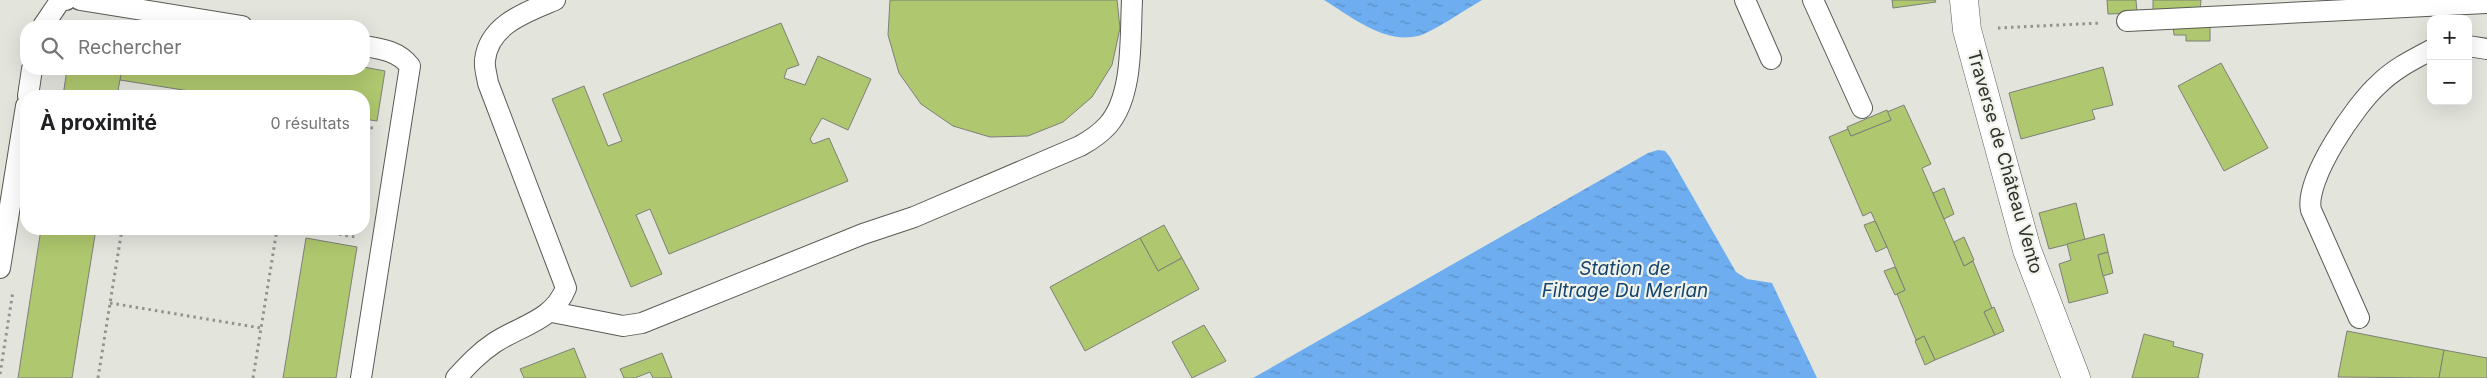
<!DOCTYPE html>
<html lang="fr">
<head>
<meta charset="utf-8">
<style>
	:root { --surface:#fff; --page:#f6f6f6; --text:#202124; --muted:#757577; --line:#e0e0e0 }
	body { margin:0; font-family:Inter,sans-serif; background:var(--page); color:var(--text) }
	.controls { position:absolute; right:15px; top:15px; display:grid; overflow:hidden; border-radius:10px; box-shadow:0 5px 20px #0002 }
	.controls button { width:45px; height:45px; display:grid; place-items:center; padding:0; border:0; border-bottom:1px solid var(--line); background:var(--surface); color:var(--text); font:25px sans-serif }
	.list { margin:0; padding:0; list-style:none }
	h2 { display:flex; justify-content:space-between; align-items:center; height:65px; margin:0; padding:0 20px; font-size:21px }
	h2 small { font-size:16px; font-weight:400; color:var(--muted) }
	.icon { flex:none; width:28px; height:28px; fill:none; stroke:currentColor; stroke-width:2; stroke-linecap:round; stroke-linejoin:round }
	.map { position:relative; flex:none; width:2487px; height:378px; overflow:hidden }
	.search { position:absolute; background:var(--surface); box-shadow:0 5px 20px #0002; left:20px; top:20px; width:350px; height:55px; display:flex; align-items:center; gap:12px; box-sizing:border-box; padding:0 18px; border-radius:20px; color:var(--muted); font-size:19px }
	.panel { position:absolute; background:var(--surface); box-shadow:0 5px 20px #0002; left:20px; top:90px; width:350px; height:145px; border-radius:20px }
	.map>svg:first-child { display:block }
	.water { fill:url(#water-ripples) }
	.building { fill:#afc76e; stroke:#7d8078 }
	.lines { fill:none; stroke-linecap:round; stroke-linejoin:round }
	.service-casing { stroke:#595c54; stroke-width:22 }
	.minor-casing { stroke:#595c54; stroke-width:29 }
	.path { stroke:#92938e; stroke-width:3; stroke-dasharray:2.5 4; stroke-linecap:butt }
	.service { stroke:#fff; stroke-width:20 }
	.minor { stroke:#fff; stroke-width:28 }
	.labels { text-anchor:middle; stroke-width:4.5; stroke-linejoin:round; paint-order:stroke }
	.street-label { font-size:18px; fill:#31322f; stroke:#f0f3ea }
	.water-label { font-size:19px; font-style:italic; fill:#17446f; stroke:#f0f3ea }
</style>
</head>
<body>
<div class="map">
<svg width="2487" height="378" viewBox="0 0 2487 378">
	<defs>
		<pattern id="water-ripples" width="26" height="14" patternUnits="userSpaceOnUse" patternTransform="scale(1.25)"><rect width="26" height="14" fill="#6dadf0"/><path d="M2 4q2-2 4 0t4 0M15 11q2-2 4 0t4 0" fill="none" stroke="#5a8dc3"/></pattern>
	</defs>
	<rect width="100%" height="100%" fill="#e3e5dd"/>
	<g class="water">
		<path d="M1324,0H1482C1468,8 1431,33 1418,36C1384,44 1352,17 1324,0Z"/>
		<path d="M1658,150L1665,151L1670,157L1736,272L1747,279L1772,283L1817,378H1253L1648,153Z"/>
	</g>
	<g class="building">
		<path d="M890,0H1117L1120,28L1112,65L1092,97L1063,122L1028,136L990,137L953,126L921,104L899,73L888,35Z"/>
		<path d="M1892,0H1935L1936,2L1893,8Z"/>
		<path d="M2107,0H2136L2137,13L2108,14Z"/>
		<path d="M2153,0H2201L2200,11L2153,13Z"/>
		<path d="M781,23L799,65L787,69L784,78L805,85L818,56L871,79L848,130L822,118L810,139L813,144L829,138L848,181L669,254L650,209L636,215L662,274L631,287L552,99L584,86L608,146L622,141L603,94Z"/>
		<path d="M2210,23V41H2186V35H2174L2173,25Z"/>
		<path d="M2221,63L2268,148L2224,171L2178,86Z"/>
		<path d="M364,67L385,71L377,121L364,119V96H221L120,80L122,69Z"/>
		<path d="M2103,67L2113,105L2092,110L2095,119L2021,139L2009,93Z"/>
		<path d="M67,69H122L117,96H63Z"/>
		<path d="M1904,105L1931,164L1922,168L1944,219L1964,266L1973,261L1992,308L1984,312L1995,335L1935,360L1924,336L1916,340L1897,294L1905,290L1887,247L1871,212L1863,216L1829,137L1848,129L1851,136L1891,120L1887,112Z"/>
		<path d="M1887,110L1891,120L1851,136L1847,127Z"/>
		<path d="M1944,188L1954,214L1944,219L1933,193Z"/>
		<path d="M2076,203L2085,240L2049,249L2039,213Z"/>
		<path d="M1875,221L1887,247L1876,252L1864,225Z"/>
		<path d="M1164,225L1182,258L1158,271L1140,238Z"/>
		<path d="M41,229H96L72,378H18Z"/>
		<path d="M2104,234L2108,252L2098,255L2108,293L2069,303L2059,264L2071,260L2067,244Z"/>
		<path d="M1964,237L1974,260L1964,266L1954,242Z"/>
		<path d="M306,238L357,247L336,378H283Z"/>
		<path d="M1140,238L1158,271L1182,258L1199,289L1085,351L1050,287Z"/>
		<path d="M2108,252L2113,273L2103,276L2098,255Z"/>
		<path d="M1895,267L1905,290L1895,295L1884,271Z"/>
		<path d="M1994,307L2004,331L1995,335L1984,312Z"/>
		<path d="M1204,325L1226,361L1192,378L1172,342Z"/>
		<path d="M2347,331L2444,350L2439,378L2338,377Z"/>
		<path d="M2144,334L2174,342L2173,346L2203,354L2198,378H2132Z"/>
		<path d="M1924,336L1935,360L1925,365L1915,341Z"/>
		<path d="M574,348L586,378H524L520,369Z"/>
		<path d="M2444,350L2487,358V378H2439Z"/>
		<path d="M662,353L672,378H653L650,372L635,378H624L620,369Z"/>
	</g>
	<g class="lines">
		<g class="service-casing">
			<g id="service">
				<path d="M80,0L242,26"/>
				<path d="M1745,0L1771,59"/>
				<path d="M1813,0L1862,108"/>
				<path d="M2127,21L2487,3"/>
				<path d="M43,26L60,1L66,0"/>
				<path d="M2468,46L2487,49"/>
				<path d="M28,96L32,69"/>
				<path d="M0,268L26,106"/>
				<path d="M552,312L623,326L642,323L863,234L914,217L1080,146C1091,140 1100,134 1108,125C1134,95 1130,37 1132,0"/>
				<path d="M2359,318L2311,210C2304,180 2356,104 2379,84C2394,69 2412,60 2431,50"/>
				<path d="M361,378L410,66C398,51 382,49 364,46"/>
				<path d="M456,378C468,365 479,353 494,343C521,325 553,321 566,288L488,83C487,76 484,67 485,60C489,24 527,12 555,0"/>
			</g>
		</g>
		<g class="minor-casing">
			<path id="minor" d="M1964,0L1967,30L2027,250L2076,378"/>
		</g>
		<g class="path">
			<path d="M1998,28L2101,23"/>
			<path d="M364,127L373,128"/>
			<path d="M307,229L355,237"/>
			<path d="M110,303L261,328"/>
			<path d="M0,374L13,291"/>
			<path d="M98,378L122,229"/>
			<path d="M253,378L277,229"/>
		</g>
		<use href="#service" class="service"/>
		<use href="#minor" class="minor"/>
	</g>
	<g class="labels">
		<g class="street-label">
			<text transform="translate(2005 162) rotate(74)" y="6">Traverse de Château Vento</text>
		</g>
		<g class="water-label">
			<text x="1625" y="275">Station de<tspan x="1625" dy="22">Filtrage Du Merlan</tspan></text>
		</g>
	</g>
</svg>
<div class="controls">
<button>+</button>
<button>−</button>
</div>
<div class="search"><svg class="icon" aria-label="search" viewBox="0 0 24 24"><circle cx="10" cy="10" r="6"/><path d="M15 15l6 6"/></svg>Rechercher</div>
<section class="panel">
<h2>À proximité<small>0 résultats</small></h2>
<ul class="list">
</ul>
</section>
</div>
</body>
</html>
